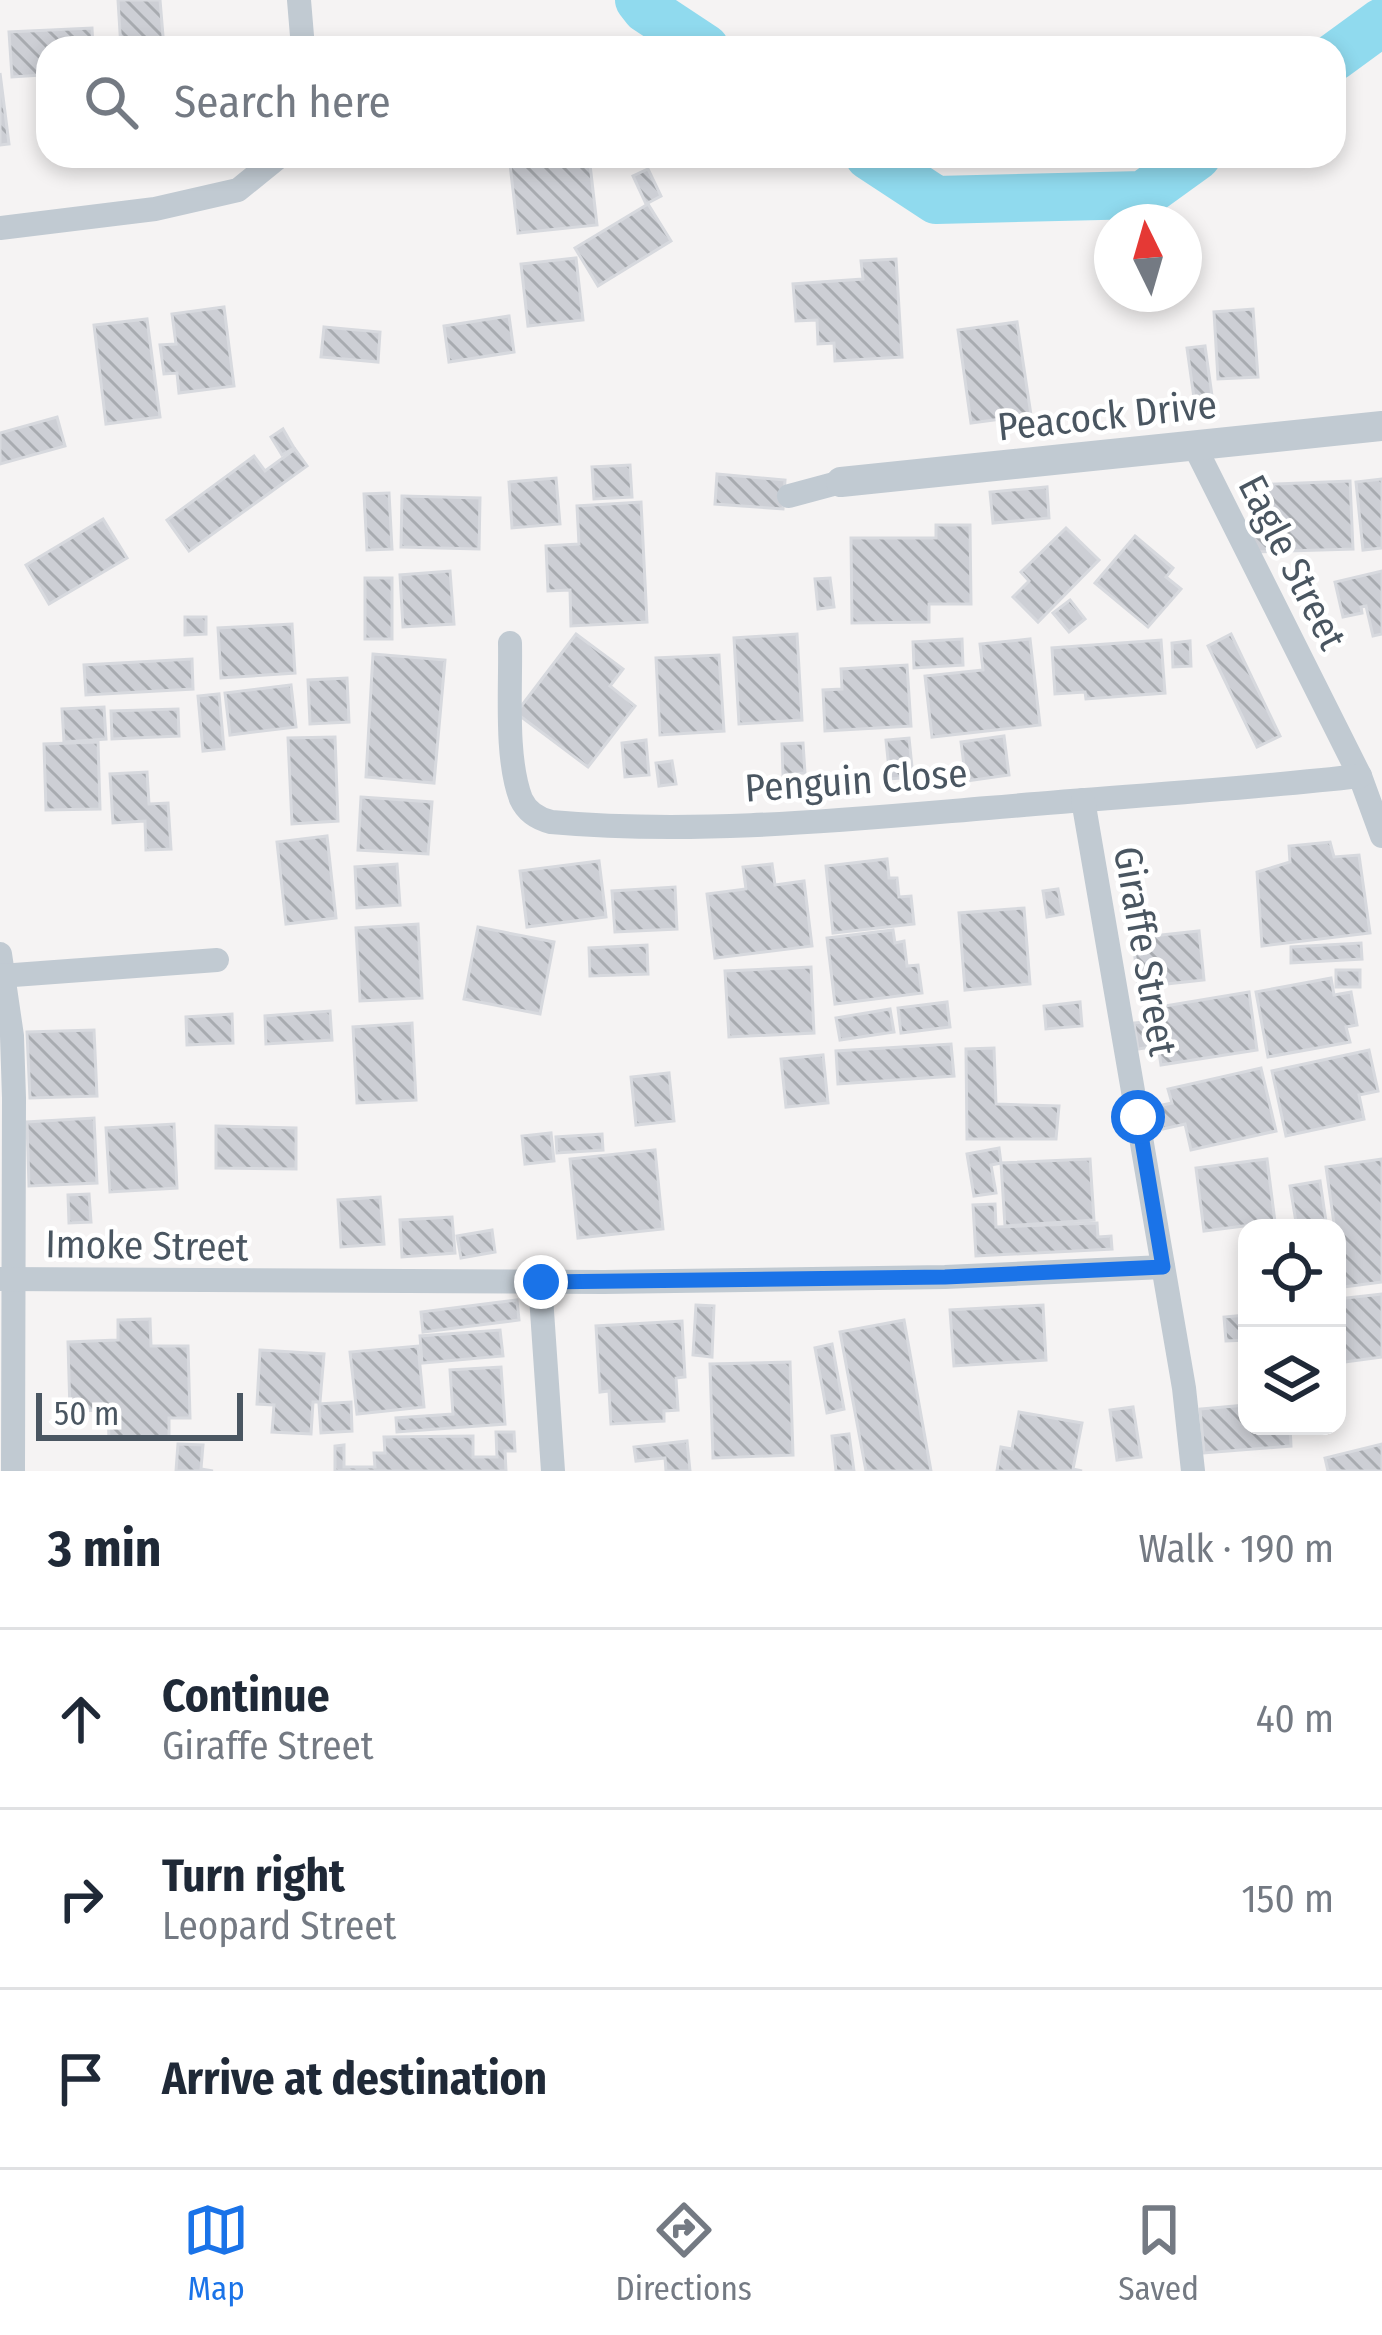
<!DOCTYPE html>
<html lang="en">
<head>
<meta charset="utf-8">
<style>
	:root { --surface:#fff; --page:#f2f2f3; --text:#1f2937; --muted:#747a83; --line:#e0e1e3; --accent:#1a73e8 }
	body { margin:0; font-family:"Fira Sans Condensed",sans-serif; background:var(--page); color:var(--text) }
	.controls { position:absolute; right:36px; bottom:36px; display:grid; overflow:hidden; border-radius:24px; box-shadow:0 6px 18px #0003 }
	.controls button { width:108px; height:108px; display:grid; place-items:center; padding:0; border:0; border-bottom:3px solid var(--line); background:var(--surface); color:var(--text); font:60px sans-serif }
	.compass { position:absolute; left:1094px; top:204px; width:108px; height:108px; border-radius:50%; background:var(--surface); box-shadow:0 6px 18px #0003; rotate:355deg }
	.scale { position:absolute; left:36px; bottom:30px; width:207px; box-sizing:border-box; padding-left:12px; border:6px solid #4a5661; border-top:0; font-size:33px; line-height:42px; white-space:nowrap; color:#4a5661; -webkit-text-stroke:9px #fff; paint-order:stroke }
	.stop { position:absolute; width:36px; height:36px; margin:-27px; border:9px solid #1a73e8; border-radius:50%; background:#fff }
	.stop.end { background:#1a73e8; border-color:#fff; box-shadow:0 3px 12px #0008 }
	.list { margin:0; padding:0; list-style:none }
	h2 { display:flex; justify-content:space-between; align-items:center; height:156px; margin:0; padding:0 48px; font-size:51px }
	h2 small { font-size:39px; font-weight:400; color:var(--muted) }
	.list li { display:grid; grid-template-columns:78px 1fr auto; gap:36px; align-items:center; box-sizing:border-box; height:180px; padding:0 48px; border-top:3px solid var(--line) }
	.list b { display:block; font-size:45px; white-space:nowrap }
	.list p { margin:0; font-size:39px; white-space:nowrap; color:var(--muted) }
	.list em { font-size:39px; font-style:normal; color:var(--muted) }
	.icon { flex:none; width:66px; height:66px; fill:none; stroke:currentColor; stroke-width:2; stroke-linecap:round; stroke-linejoin:round }
	.map { position:relative; flex:none; width:1382px; height:1471px; overflow:hidden }
	.search { position:absolute; background:var(--surface); box-shadow:0 6px 18px #0003; left:36px; right:36px; top:36px; height:132px; display:flex; align-items:center; gap:30px; box-sizing:border-box; padding:0 42px; border-radius:36px; color:var(--muted); font-size:45px }
	.sheet { height:696px; background:var(--surface) }
	nav { display:flex; justify-content:space-around; align-items:center; box-sizing:border-box; height:168px; border-top:3px solid var(--line); background:var(--surface); font-size:33px; color:var(--muted) }
	nav a { display:grid; justify-items:center; gap:6px }
	nav .on { color:var(--accent) }
	.map>svg:first-child { display:block }
	.lines { fill:none; stroke-linecap:round; stroke-linejoin:round }
	.river { stroke:#90daee; stroke-width:48 }
	.building { fill:url(#building-back-hatch); stroke:#d7d9de; stroke-width:3 }
	.minor { stroke:#c1cad2; stroke-width:24 }
	.tertiary { stroke:#c1cad2; stroke-width:30 }
	.route { stroke:#1a73e8; stroke-width:15 }
	.labels { text-anchor:middle; stroke-width:9; stroke-linejoin:round; paint-order:stroke }
	.street-label { font-size:39px; fill:#4a5661; stroke:#fff }
</style>
</head>
<body>
<div class="map">
<svg width="1382" height="1471" viewBox="0 0 1382 1471">
	<defs>
		<pattern id="building-back-hatch" width="6" height="6" patternUnits="userSpaceOnUse" patternTransform="scale(3)"><rect width="6" height="6" fill="#cdcfd5"/><path d="M-1 5l2 2M0 0l6 6M5-1l2 2" fill="none" stroke="#a8abb0"/></pattern>
	</defs>
	<rect width="100%" height="100%" fill="#f5f3f3"/>
	<g class="lines">
		<g class="river">
			<path d="M639,0L646,9L705,48"/>
			<path d="M1334,57L1382,22"/>
			<path d="M869,156L936,200L1143,195L1197,156"/>
		</g>
	</g>
	<g class="building">
		<path d="M118,0H160L164,48H121Z"/>
		<path d="M92,28L93,48H48V102H43L42,75L12,77L9,32Z"/>
		<path d="M0,73L9,144L0,145Z"/>
		<path d="M509,156H589L597,225L518,233Z"/>
		<path d="M648,169L661,196L646,204L633,176Z"/>
		<path d="M648,204L671,241L598,286L575,248Z"/>
		<path d="M576,258L583,320L528,326L521,264Z"/>
		<path d="M896,259L902,357L835,361L834,343L818,344L817,320L796,321L793,284L863,279L861,261Z"/>
		<path d="M224,307L234,386L179,393L177,373L164,374L160,345L176,344L172,314Z"/>
		<path d="M1253,309L1258,377L1218,379L1214,312Z"/>
		<path d="M509,316L514,352L449,362L444,326Z"/>
		<path d="M147,319L160,417L106,424L94,325Z"/>
		<path d="M1017,322L1031,415L971,423L958,330Z"/>
		<path d="M324,327L380,332L378,362L321,357Z"/>
		<path d="M1205,346L1214,410L1196,412L1187,348Z"/>
		<path d="M57,417L65,446L0,464V433Z"/>
		<path d="M283,429L294,448L282,455L271,437Z"/>
		<path d="M295,449L307,466L189,551L167,520L254,456L265,471Z"/>
		<path d="M630,465L632,497L594,499L592,467Z"/>
		<path d="M717,474L785,480L783,509L715,504Z"/>
		<path d="M556,478L560,524L512,528L509,482Z"/>
		<path d="M1382,479V548L1363,550L1356,482Z"/>
		<path d="M1350,481L1353,549L1253,552L1251,485Z"/>
		<path d="M1047,487L1049,518L993,523L990,492Z"/>
		<path d="M389,493L392,549L367,550L364,494Z"/>
		<path d="M402,496L480,498L479,549L401,547Z"/>
		<path d="M641,502L647,622L571,626L570,590L548,591L546,546L579,544L577,506Z"/>
		<path d="M103,519L127,558L49,604L26,565Z"/>
		<path d="M936,525H970L971,604H929V622L852,623L851,538H936Z"/>
		<path d="M1066,528L1099,560L1038,622L1013,597L1029,581L1021,572Z"/>
		<path d="M1135,536L1173,568L1166,577L1181,589L1148,627L1095,583Z"/>
		<path d="M450,571L454,624L403,627L400,575Z"/>
		<path d="M1382,571V634L1373,636L1366,606L1361,607L1362,613L1343,617L1335,582Z"/>
		<rect x="365" y="578" width="27" height="61"/>
		<path d="M830,578L834,607L818,609L815,579Z"/>
		<path d="M1070,600L1085,619L1069,632L1053,613Z"/>
		<path d="M185,617H206V634L185,635Z"/>
		<path d="M292,624L295,673L221,678L218,628Z"/>
		<path d="M576,634L623,669L610,686L635,706L588,767L516,713Z"/>
		<path d="M797,634L802,720L739,724L734,638Z"/>
		<path d="M1231,634L1280,736L1257,747L1208,646Z"/>
		<path d="M962,639L963,665L914,668L913,642Z"/>
		<path d="M1030,639L1040,725L932,737L925,676L983,670L980,644Z"/>
		<path d="M1161,640L1165,693L1086,699L1085,692L1055,694L1052,648Z"/>
		<path d="M1190,641L1191,666L1173,667L1172,643Z"/>
		<path d="M373,654L445,660L434,783L366,777Z"/>
		<path d="M719,655L724,731L660,735L656,658Z"/>
		<path d="M192,659L193,689L86,695L84,665Z"/>
		<path d="M907,665L911,726L825,731L823,690L842,689L841,669Z"/>
		<path d="M347,678L349,722L310,724L308,680Z"/>
		<path d="M291,685L296,727L230,735L225,693Z"/>
		<path d="M219,694L224,749L203,751L198,696Z"/>
		<path d="M104,707L106,739L64,742L62,709Z"/>
		<path d="M178,709L179,736L112,739L111,711Z"/>
		<path d="M1004,736L1009,775L966,781L961,742Z"/>
		<path d="M335,737L338,821L292,824L288,738Z"/>
		<path d="M909,738L913,777L890,779L886,740Z"/>
		<path d="M646,740L649,775L625,777L622,743Z"/>
		<path d="M98,742L100,809L46,810L44,744Z"/>
		<path d="M803,743L805,773L783,775L782,744Z"/>
		<path d="M672,761L676,784L659,786L656,763Z"/>
		<path d="M147,772L149,804L168,803L171,849L146,850L145,821L113,823L110,774Z"/>
		<path d="M361,797L432,802L428,854L358,850Z"/>
		<path d="M327,836L336,918L286,924L277,842Z"/>
		<path d="M1330,842L1334,857L1359,855L1370,933L1262,946L1257,872L1290,862L1289,846Z"/>
		<path d="M887,859L889,878H897L899,897L911,896L914,924L833,933L826,866Z"/>
		<path d="M599,861L606,917L527,927L520,871Z"/>
		<path d="M397,864L400,905L357,908L355,867Z"/>
		<path d="M772,864L775,885L804,881L812,946L715,958L707,894L746,889L743,867Z"/>
		<path d="M675,887L677,929L615,932L612,891Z"/>
		<path d="M1058,889L1063,914L1047,917L1043,891Z"/>
		<path d="M1024,908L1030,984L965,990L959,913Z"/>
		<path d="M418,924L422,998L360,1001L356,928Z"/>
		<path d="M478,927L554,942L540,1014L464,999Z"/>
		<path d="M893,930L895,943L904,941L907,966L918,965L922,993L835,1004L827,938Z"/>
		<path d="M1199,931L1204,980L1138,987L1133,938Z"/>
		<path d="M1361,943L1362,959L1291,963V947Z"/>
		<path d="M647,945L648,974L590,976L589,948Z"/>
		<path d="M811,967L814,1033L729,1037L725,971Z"/>
		<rect x="1336" y="970" width="24" height="17"/>
		<path d="M1331,978L1334,995L1351,992L1357,1025L1346,1027L1350,1042L1268,1057L1256,992Z"/>
		<path d="M1249,992L1257,1050L1161,1065L1158,1046L1138,1049L1134,1023L1161,1020L1159,1007Z"/>
		<path d="M947,1002L950,1027L901,1033L898,1008Z"/>
		<path d="M1080,1002L1082,1026L1046,1029L1044,1006Z"/>
		<path d="M890,1009L894,1032L840,1040L836,1018Z"/>
		<path d="M330,1011L332,1040L266,1044L265,1016Z"/>
		<path d="M232,1014L233,1043L187,1045L186,1017Z"/>
		<path d="M412,1023L416,1100L357,1103L353,1027Z"/>
		<path d="M94,1030L97,1096L30,1098L27,1032Z"/>
		<path d="M951,1044L954,1076L838,1084L836,1051Z"/>
		<path d="M994,1048L996,1104L1059,1106L1056,1139H967L966,1049Z"/>
		<path d="M1369,1050L1378,1091L1359,1095L1364,1119L1286,1136L1272,1071Z"/>
		<path d="M823,1055L828,1103L786,1107L781,1059Z"/>
		<path d="M1261,1068L1276,1131L1191,1150L1185,1124L1163,1129L1158,1106L1172,1103L1168,1089Z"/>
		<path d="M669,1073L674,1121L636,1125L631,1077Z"/>
		<path d="M94,1118L97,1183L29,1186L27,1122Z"/>
		<path d="M174,1124L177,1188L110,1192L106,1128Z"/>
		<path d="M216,1126L296,1128V1169L216,1168Z"/>
		<path d="M551,1133L554,1161L525,1164L522,1136Z"/>
		<path d="M602,1134L603,1150L557,1153L556,1137Z"/>
		<path d="M999,1148L1001,1163L991,1165L996,1193L974,1196L967,1154Z"/>
		<path d="M655,1150L663,1229L578,1238L570,1159Z"/>
		<path d="M1090,1159L1094,1220L1005,1226L1001,1163Z"/>
		<path d="M1267,1159L1275,1222L1204,1231L1196,1168Z"/>
		<path d="M1382,1159V1282L1343,1287L1326,1167Z"/>
		<path d="M1320,1181L1327,1228H1297L1290,1186Z"/>
		<path d="M89,1194L91,1222L69,1223L68,1195Z"/>
		<path d="M380,1197L384,1244L341,1247L338,1200Z"/>
		<path d="M995,1204L996,1227L1097,1223L1098,1237L1111,1236L1112,1249L976,1256L973,1205Z"/>
		<path d="M452,1217L455,1253L402,1257L400,1220Z"/>
		<path d="M492,1230L495,1252L461,1258L457,1236Z"/>
		<path d="M1382,1294V1357L1337,1363V1299Z"/>
		<path d="M517,1300L519,1320L423,1332L421,1312Z"/>
		<path d="M696,1305L714,1306L712,1357L693,1355Z"/>
		<path d="M1043,1305L1046,1360L954,1366L950,1310Z"/>
		<path d="M1247,1315V1340L1226,1341L1224,1317Z"/>
		<path d="M150,1319L151,1346H188L190,1418H169V1437L109,1439L108,1410L70,1411L68,1342L118,1340V1320Z"/>
		<path d="M904,1320L931,1471H866L840,1332Z"/>
		<path d="M682,1321L685,1377L676,1378L678,1410L664,1411V1421L611,1424L609,1391L600,1392L596,1326Z"/>
		<path d="M500,1330L503,1356L422,1363L420,1336Z"/>
		<path d="M832,1344L844,1409L827,1413L815,1348Z"/>
		<path d="M418,1346L424,1407L357,1414L350,1352Z"/>
		<path d="M260,1350L324,1354L320,1402H313L311,1434L272,1432L274,1405L257,1404Z"/>
		<path d="M790,1362L793,1455L713,1458L710,1364Z"/>
		<path d="M501,1367L505,1424L397,1432L396,1418L453,1414L450,1370Z"/>
		<path d="M351,1402L352,1431L321,1433L319,1404Z"/>
		<path d="M1247,1405V1426H1290L1291,1446L1204,1453L1200,1409Z"/>
		<path d="M1133,1407L1141,1457L1117,1460L1110,1410Z"/>
		<path d="M1019,1412L1082,1423L1073,1469L1082,1471H997L1001,1447L1012,1449Z"/>
		<path d="M496,1432H514L515,1451H505L506,1471H335V1446L344,1445V1467H375L374,1453H385L384,1437L473,1436V1457H497Z"/>
		<path d="M849,1434L854,1471H836L832,1436Z"/>
		<path d="M687,1441L690,1471H666L665,1458L636,1461L634,1447Z"/>
		<path d="M178,1444L203,1445L201,1469L213,1471H176Z"/>
		<path d="M1382,1444V1471H1328L1325,1458Z"/>
	</g>
	<g class="lines">
		<g class="minor">
			<path d="M299,0L303,48"/>
			<path d="M0,228L155,209L238,190L280,156"/>
			<path d="M1194,445L1360,776L1382,836"/>
			<path d="M789,496L841,482"/>
			<path d="M510,643C511,689 505,757 521,799C527,812 539,819 551,822C695,835 844,820 988,808C1112,797 1236,790 1360,776"/>
			<path d="M1083,800L1184,1388L1193,1471"/>
			<path d="M0,954L12,1036L14,1098L13,1471"/>
			<path d="M0,976L217,960"/>
			<path d="M0,1279L604,1282L945,1277L1163,1267"/>
			<path d="M540,1282L553,1471"/>
		</g>
		<path class="tertiary" d="M841,482L1382,426"/>
	</g>
	<g class="lines">
		<path class="route" d="M541,1282L945,1277L1163,1267L1138,1117"/>
	</g>
	<g class="labels">
		<g class="street-label">
			<text transform="translate(1107 415) rotate(-6)" y="14">Peacock Drive</text>
			<text transform="translate(1293 562) rotate(63)" y="14">Eagle Street</text>
			<text transform="translate(856 780) rotate(-4)" y="14">Penguin Close</text>
			<text transform="translate(1146 951) rotate(80)" y="14">Giraffe Street</text>
			<text transform="translate(147 1245) rotate(1)" y="14">Imoke Street</text>
		</g>
	</g>
</svg>
<div class="controls">
<button><svg class="icon" aria-label="locate" viewBox="0 0 24 24"><circle cx="12" cy="12" r="6"/><path d="M12 2v4M12 18v4M2 12h4M18 12h4"/></svg></button>
<button><svg class="icon" aria-label="layers" viewBox="0 0 24 24"><path d="M12 4l9 5-9 5-9-5zM3 14l9 5 9-5"/></svg></button>
</div>
<svg class="compass" viewBox="-18 -18 36 36"><path d="M0-13l5 13h-10z" fill="#e53935"/><path d="M0 13l5-13h-10z" fill="#747a83"/></svg>
<div class="scale">50 m</div>
<div class="stop" style="left:1138px;top:1117px"></div>
<div class="stop end" style="left:541px;top:1282px"></div>
<div class="search"><svg class="icon" aria-label="search" viewBox="0 0 24 24"><circle cx="10" cy="10" r="6"/><path d="M15 15l6 6"/></svg>Search here</div>
</div>
<section class="sheet">
<h2>3 min<small>Walk · 190 m</small></h2>
<ul class="list">
<li><svg class="icon" aria-label="ahead" viewBox="0 0 24 24"><path d="M12 20V5M6 11l6-6 6 6"/></svg><div><b>Continue</b><p>Giraffe Street</p></div><em>40 m</em></li>
<li><svg class="icon" aria-label="right" viewBox="0 0 24 24"><path d="M7 20v-9h11M14 6l5 5-5 5"/></svg><div><b>Turn right</b><p>Leopard Street</p></div><em>150 m</em></li>
<li><svg class="icon" aria-label="arrive" viewBox="0 0 24 24"><path d="M6 21V4h12l-3 4 3 4H6"/></svg><div><b>Arrive at destination</b></div></li>
</ul>
</section>
<nav>
<a class="on"><svg class="icon" aria-label="map" viewBox="0 0 24 24"><path d="M3 6l6-2 6 2 6-2v14l-6 2-6-2-6 2zM9 4v14M15 6v14"/></svg>Map</a>
<a><svg class="icon" aria-label="directions" viewBox="0 0 24 24"><path d="M12 3l9 9-9 9-9-9zM9 14v-3h6M13 9l2 2-2 2"/></svg>Directions</a>
<a><svg class="icon" aria-label="saved" viewBox="0 0 24 24"><path d="M7 4h10v16l-5-4-5 4z"/></svg>Saved</a>
</nav>
</body>
</html>
